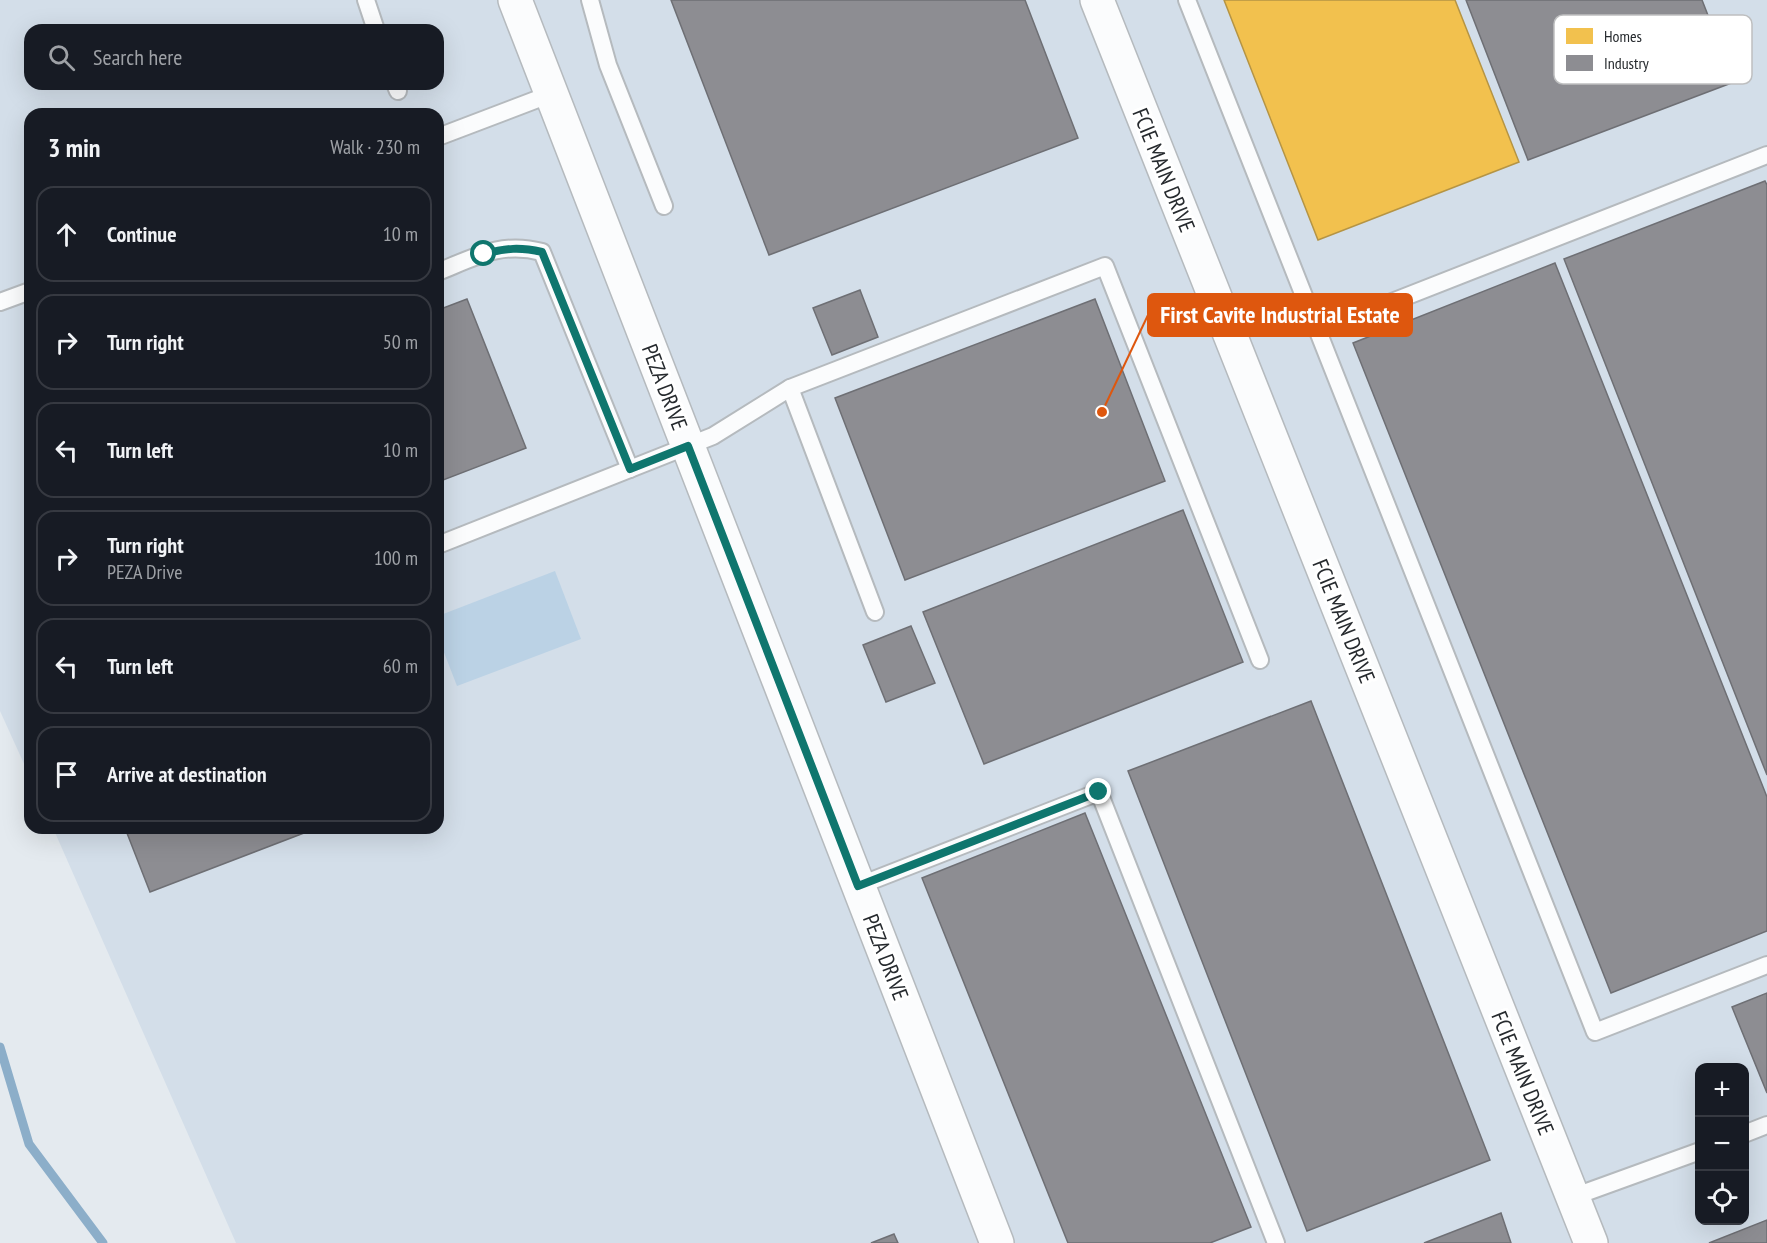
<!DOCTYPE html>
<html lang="en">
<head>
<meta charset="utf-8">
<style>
	:root { --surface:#171b24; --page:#20242c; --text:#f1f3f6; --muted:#9ea1a6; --line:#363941 }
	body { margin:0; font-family:"PT Sans Narrow",sans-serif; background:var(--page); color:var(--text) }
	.controls { position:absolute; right:18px; bottom:18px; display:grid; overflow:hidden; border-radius:12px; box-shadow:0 6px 24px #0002 }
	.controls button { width:54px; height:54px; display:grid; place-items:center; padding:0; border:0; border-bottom:2px solid var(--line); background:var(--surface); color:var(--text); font:30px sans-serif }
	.stop { position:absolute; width:18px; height:18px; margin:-14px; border:4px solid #0f766e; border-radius:50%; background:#fff }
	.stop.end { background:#0f766e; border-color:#fff; box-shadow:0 2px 6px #0008 }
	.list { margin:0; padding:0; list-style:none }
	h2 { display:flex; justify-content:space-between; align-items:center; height:78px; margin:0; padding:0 24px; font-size:26px }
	h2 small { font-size:20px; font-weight:400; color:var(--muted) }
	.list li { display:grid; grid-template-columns:39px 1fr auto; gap:18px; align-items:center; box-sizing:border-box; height:96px; margin:0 12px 12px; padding:0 12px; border:2px solid var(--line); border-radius:18px }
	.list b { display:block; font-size:22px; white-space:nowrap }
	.list p { margin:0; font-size:20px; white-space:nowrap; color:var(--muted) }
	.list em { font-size:20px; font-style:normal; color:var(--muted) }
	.icon { flex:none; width:33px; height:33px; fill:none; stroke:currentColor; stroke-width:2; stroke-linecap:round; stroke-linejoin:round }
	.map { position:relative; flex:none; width:1767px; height:1243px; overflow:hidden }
	.search { position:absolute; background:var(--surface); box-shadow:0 6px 24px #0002; left:24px; top:24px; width:420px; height:66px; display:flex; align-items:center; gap:15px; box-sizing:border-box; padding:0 21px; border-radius:18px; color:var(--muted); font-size:22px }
	.panel { position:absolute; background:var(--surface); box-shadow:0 6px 24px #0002; left:24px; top:108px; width:420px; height:726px; border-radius:18px }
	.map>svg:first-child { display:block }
	.built { fill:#d3dee9; fill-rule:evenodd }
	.green { fill:#bbd2e5 }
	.homes { fill:#f2c14e; stroke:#b59444; stroke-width:1.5 }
	.industry { fill:#8d8d92; stroke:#6e6f74; stroke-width:1.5 }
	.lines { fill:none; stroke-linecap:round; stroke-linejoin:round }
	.stream { stroke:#8caec9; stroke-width:9 }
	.lane-casing { stroke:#b5babe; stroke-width:20 }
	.street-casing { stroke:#b5babe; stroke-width:36 }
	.lane { stroke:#fbfcfd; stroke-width:16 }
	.street { stroke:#fbfcfd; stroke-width:33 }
	.route { stroke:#0f766e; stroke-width:8 }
	.labels { text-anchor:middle; stroke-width:6; stroke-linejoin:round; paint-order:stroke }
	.street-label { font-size:22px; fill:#262a2e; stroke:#fff }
	.key { fill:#fff; stroke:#bebfc0; stroke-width:1.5 }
	.key-label { font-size:16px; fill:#262a2e }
	.leader { fill:none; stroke:#de570e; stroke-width:2 }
	.callout-dot { fill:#de570e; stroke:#fff; stroke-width:2 }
	.callout { fill:#de570e; stroke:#de570e; stroke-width:2 }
	.callout-label { font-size:24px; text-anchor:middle; font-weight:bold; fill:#fff }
</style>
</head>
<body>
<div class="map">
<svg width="1767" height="1243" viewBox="0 0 1767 1243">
	<rect width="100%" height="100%" fill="#e4eaef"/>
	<path class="built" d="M0,0H1767V1243H236L53,828H438V114H30V777L0,711ZM30,30H438V84H30ZM1700,1068H1744V1220H1700Z"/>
	<path class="green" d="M555,571L581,639L457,686L438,637V616Z"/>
	<path class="homes" d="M1224,0H1455L1519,162L1318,240Z"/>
	<g class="industry">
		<path d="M671,0H1025L1078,138L769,255Z"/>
		<path d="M1466,0H1702L1734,82L1528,160Z"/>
		<path d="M1765,181L1767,185V775L1564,259Z"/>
		<path d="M1555,263L1767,797V931L1611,993L1353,343Z"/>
		<path d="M860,290L878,337L832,355L813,308Z"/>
		<path d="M467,299L526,448L438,482V310Z"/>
		<path d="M1095,299L1165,481L905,580L835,398Z"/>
		<path d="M1183,510L1243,662L984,764L923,612Z"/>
		<path d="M911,626L935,683L886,702L863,645Z"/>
		<path d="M1311,701L1490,1160L1307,1231L1128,771Z"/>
		<path d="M1085,813L1251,1227L1210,1243H1068L922,878Z"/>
		<path d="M125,828H317L150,892Z"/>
		<path d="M1767,993V1093L1732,1007Z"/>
		<path d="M1501,1213L1511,1243H1424Z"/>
		<path d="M1767,1220V1243H1709Z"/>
		<path d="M894,1234L898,1243H871Z"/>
	</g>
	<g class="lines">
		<path class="stream" d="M0,1047L29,1144L103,1243"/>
		<g class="lane-casing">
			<g id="lane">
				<path d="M366,0L376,30"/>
				<path d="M590,0L608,65L664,206"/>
				<path d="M1187,0L1595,1032L1767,965"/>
				<path d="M395,84L398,91"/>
				<path d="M438,137L551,94"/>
				<path d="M438,272C475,257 501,241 542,252L630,469"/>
				<path d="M0,302L30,291"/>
				<path d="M1318,331L1767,155"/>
				<path d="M790,388L875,612"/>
				<path d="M438,545L713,436L790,388L1105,266L1260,660"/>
				<path d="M858,886L1099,792L1276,1243"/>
				<path d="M1744,1134L1767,1125"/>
				<path d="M1573,1197L1700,1151"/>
			</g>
		</g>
		<g class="street-casing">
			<g id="street">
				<path d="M515,0L997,1243"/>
				<path d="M1097,0L1591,1243"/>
			</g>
		</g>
		<use href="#lane" class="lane"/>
		<use href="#street" class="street"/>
	</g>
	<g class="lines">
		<path class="route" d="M484,254C506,248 520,247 542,252L630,469L688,446L858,886L1099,792"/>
	</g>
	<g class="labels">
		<g class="street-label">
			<text transform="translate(1164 170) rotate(68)" y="8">FCIE MAIN DRIVE</text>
			<text transform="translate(665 387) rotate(69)" y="8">PEZA DRIVE</text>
			<text transform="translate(1344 621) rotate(68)" y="8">FCIE MAIN DRIVE</text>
			<text transform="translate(886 957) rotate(69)" y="8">PEZA DRIVE</text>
			<text transform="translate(1523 1073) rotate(68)" y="8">FCIE MAIN DRIVE</text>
		</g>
	</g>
	<rect x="1554" y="15" width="198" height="69" rx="9" class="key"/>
	<rect x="1566" y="28" width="27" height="16" fill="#f2c14e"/>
	<rect x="1566" y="55" width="27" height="16" fill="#8d8d92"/>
	<g class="key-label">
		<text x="1604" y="42">Homes</text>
		<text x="1604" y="69">Industry</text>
	</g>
	<path class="leader" d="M1102 412L1148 315"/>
	<circle class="callout-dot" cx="1102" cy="412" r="6"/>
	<rect class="callout" x="1148" y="294" width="264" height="42" rx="6"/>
	<g class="callout-label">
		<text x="1280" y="323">First Cavite Industrial Estate</text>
	</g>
</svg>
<div class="controls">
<button>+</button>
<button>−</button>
<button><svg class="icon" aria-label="locate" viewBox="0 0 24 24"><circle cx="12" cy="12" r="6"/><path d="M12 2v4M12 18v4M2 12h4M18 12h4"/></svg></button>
</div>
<div class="stop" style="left:484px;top:254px"></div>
<div class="stop end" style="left:1099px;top:792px"></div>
<div class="search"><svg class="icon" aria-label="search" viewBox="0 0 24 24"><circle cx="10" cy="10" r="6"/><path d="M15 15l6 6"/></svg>Search here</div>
<section class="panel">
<h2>3 min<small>Walk · 230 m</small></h2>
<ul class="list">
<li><svg class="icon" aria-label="ahead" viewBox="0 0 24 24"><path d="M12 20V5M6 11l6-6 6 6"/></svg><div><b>Continue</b></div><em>10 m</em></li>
<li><svg class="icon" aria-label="right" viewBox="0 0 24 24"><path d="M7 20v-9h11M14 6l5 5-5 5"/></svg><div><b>Turn right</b></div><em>50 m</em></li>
<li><svg class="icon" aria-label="left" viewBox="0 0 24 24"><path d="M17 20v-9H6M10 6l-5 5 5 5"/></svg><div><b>Turn left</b></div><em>10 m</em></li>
<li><svg class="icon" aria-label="right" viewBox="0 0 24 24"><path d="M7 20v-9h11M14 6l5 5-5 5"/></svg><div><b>Turn right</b><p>PEZA Drive</p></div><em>100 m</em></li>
<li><svg class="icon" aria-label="left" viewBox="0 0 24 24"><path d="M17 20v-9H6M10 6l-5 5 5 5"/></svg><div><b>Turn left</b></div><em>60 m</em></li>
<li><svg class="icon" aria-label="arrive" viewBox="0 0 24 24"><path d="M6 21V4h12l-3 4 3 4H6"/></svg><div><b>Arrive at destination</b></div></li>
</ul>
</section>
</div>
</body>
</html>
